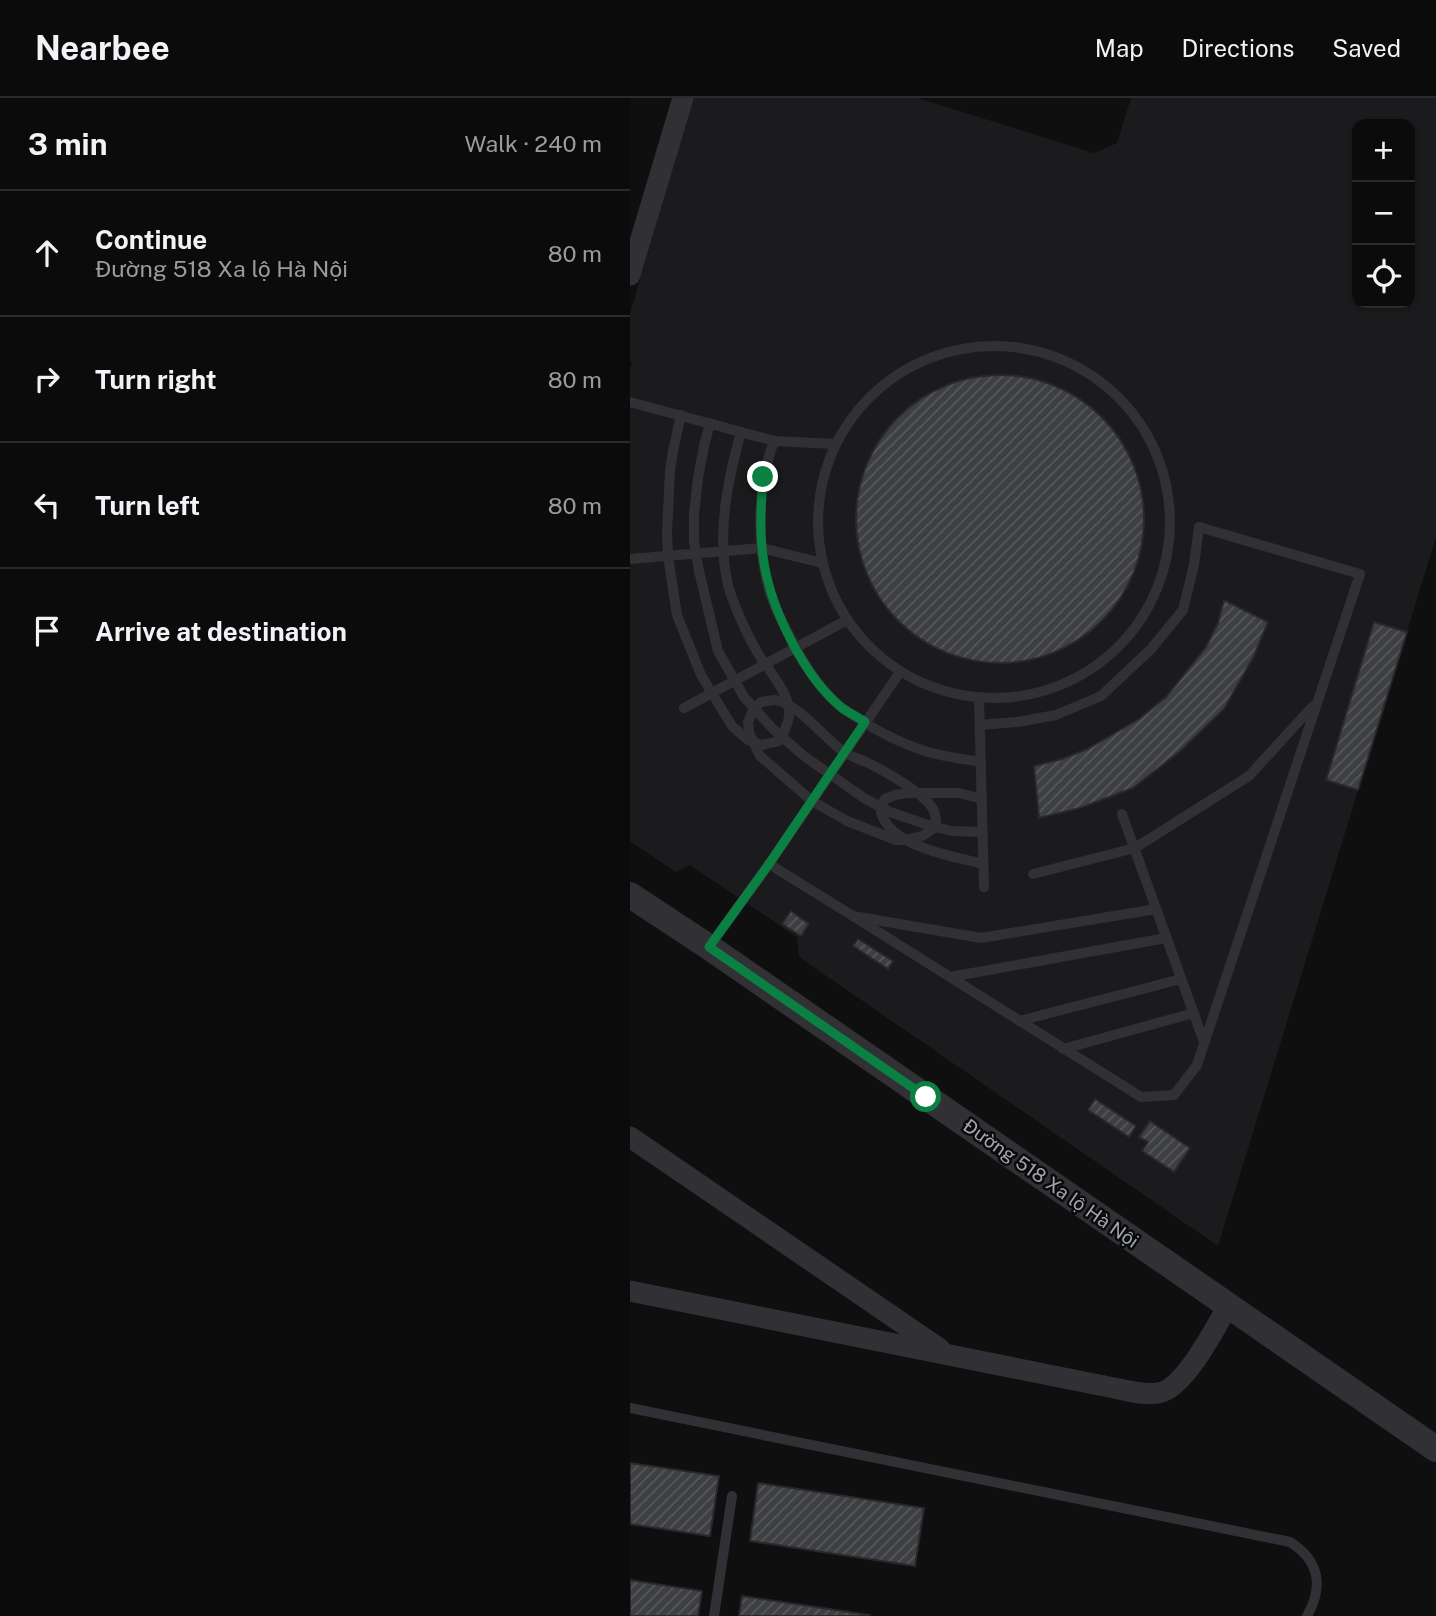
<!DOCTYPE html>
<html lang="en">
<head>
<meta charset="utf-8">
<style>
	:root { --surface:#0b0b0c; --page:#141415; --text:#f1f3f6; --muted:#9a9b9d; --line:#2b2b2d }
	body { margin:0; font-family:"Public Sans",sans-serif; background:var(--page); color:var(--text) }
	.controls { position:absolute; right:21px; top:21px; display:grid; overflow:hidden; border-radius:14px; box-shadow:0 2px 5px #0004 }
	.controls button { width:63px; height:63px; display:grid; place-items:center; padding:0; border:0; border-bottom:2px solid var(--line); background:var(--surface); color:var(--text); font:35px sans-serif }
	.stop { position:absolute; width:21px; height:21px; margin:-16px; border:5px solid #0b8043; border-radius:50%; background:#fff }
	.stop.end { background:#0b8043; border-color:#fff; box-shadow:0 2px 7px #0008 }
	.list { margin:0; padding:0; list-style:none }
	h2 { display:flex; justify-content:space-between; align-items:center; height:91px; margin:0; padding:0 28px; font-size:30px }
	h2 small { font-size:23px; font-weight:400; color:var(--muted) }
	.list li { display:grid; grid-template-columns:46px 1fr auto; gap:21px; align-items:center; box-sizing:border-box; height:126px; padding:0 28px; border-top:2px solid var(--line) }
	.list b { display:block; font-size:26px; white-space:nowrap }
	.list p { margin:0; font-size:23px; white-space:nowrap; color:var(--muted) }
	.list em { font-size:23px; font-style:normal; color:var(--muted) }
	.icon { flex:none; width:38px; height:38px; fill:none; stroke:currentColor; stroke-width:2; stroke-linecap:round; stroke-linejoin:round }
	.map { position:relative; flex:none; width:806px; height:1518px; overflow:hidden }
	header { display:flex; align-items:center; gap:42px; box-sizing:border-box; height:98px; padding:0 35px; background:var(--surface); border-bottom:2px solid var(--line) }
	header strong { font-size:33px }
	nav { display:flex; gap:38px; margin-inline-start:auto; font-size:24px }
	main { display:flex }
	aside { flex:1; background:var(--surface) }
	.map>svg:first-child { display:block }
	.built { fill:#1b1b1d; fill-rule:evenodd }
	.building { fill:url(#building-hatch); stroke:#29292c; stroke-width:2 }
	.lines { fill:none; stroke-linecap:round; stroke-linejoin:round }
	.service { stroke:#313135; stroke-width:10 }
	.minor { stroke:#313135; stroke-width:21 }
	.tertiary { stroke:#313135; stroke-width:26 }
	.route { stroke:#0b8043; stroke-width:9 }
	.labels { text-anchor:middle; stroke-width:5; stroke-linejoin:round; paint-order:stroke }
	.street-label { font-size:19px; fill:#a1a6b1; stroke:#0a0a0b }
</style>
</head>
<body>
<header>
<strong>Nearbee</strong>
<nav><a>Map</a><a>Directions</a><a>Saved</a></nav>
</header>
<main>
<aside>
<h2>3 min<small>Walk · 240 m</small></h2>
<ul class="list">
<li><svg class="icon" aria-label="ahead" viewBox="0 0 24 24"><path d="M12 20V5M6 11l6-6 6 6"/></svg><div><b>Continue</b><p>Đường 518 Xa lộ Hà Nội</p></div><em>80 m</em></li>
<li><svg class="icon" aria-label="right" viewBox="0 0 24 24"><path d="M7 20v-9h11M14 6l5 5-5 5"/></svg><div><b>Turn right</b></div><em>80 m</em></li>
<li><svg class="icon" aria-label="left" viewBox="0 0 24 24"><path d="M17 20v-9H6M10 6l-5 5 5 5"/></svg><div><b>Turn left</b></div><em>80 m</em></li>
<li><svg class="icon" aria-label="arrive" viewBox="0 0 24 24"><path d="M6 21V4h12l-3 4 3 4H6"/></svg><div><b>Arrive at destination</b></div></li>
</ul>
</aside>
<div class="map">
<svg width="806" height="1518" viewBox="0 0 806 1518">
	<defs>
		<pattern id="building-hatch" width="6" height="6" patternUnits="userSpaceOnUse" patternTransform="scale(1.75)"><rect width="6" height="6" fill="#3e3f43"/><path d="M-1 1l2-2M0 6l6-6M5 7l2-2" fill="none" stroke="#57585c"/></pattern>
	</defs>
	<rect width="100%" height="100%" fill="#0f0f10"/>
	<path class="built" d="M63,0H288L464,55L487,45L501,0H806V439L588,1148L169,859L167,839L60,767L46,774L0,743V270L2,265L0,262V216ZM727,26H780V205H727Z"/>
	<g class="building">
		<circle cx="370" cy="421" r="144"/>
		<path d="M594,502L638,524L624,558L594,611L549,654L503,690L450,710L409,720L404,668L432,661L457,651L509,621L536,599L576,549L588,525Z"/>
		<path d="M744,524L777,534L728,692L696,682Z"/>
		<path d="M161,813L179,826L171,838L152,826Z"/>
		<path d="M228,841L263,863L258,871L223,848Z"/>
		<path d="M465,1001L506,1028L499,1039L458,1012Z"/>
		<path d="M520,1023L560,1050L544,1074L512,1053L518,1044L509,1039Z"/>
		<path d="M0,1365L89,1378L80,1438L0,1426Z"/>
		<path d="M128,1385L294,1410L285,1468L120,1443Z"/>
		<path d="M0,1482L72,1493L68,1518H0Z"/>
		<path d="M112,1498L239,1517L238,1518H109Z"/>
	</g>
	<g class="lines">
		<g class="service">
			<circle cx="364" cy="424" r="176"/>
			<path d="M0,304L144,343L205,346"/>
			<path d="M51,317L43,353L40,373L37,435L38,458L47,517L71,577L102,628L118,642L132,647L149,643C154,633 160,624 159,613C157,590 137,572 126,552C117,536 100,500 97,482C87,433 98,381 111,334"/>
			<path d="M80,325L74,348L68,380L64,416V444L69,473L88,553L114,599L143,631L174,658L234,700L260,714L295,726L321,733L352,734"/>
			<path d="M144,343C127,389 126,447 140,495C146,514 156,531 165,548C177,571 192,595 214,611C239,629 269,645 298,654C315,659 334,661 351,664"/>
			<path d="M0,461L132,450L192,465"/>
			<path d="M349,600L354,789"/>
			<path d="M145,602C168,605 194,640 214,654C221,659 230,661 238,665C255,673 291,694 301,708C306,714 306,722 306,729L292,738L275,742H266L217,723L182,703L130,658L119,635L118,624L124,610L131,604Z"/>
			<path d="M54,610L217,522"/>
			<path d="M352,701L329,695H277L265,697L255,701L250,709C254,748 322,758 353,766"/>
			<path d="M492,716L574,944"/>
			<path d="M139,766L270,574"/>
			<path d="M403,776L505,750L619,678L683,608"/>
			<path d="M223,818L511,999L544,997L567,967L730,476L569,429L564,467L553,512L521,551L471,598L426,617L387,624L350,627"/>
			<path d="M79,849L139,766L223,818L351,840L526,811"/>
			<path d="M320,879L536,840"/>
			<path d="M389,923L551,881"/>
			<path d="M433,951L564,915"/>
			<path d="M0,1310L660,1444C689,1462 694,1488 677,1518"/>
			<path d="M84,1518L102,1398"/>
		</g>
		<g class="minor">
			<path d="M0,177L53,0"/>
			<path d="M0,1039L310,1251"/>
			<path d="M0,1193L469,1287C488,1290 510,1298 528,1295C554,1292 585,1230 598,1208"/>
		</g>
		<path class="tertiary" d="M0,797L79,849L806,1351"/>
	</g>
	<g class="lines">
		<path class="route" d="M133,379C131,407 129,437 134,465C142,513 174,579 212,610C219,615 228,619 235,624L139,766L79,849L296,999"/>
	</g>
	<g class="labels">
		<g class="street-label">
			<text transform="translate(421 1085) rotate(35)" y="7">Đường 518 Xa lộ Hà Nội</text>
		</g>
	</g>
</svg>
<div class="controls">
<button>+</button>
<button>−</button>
<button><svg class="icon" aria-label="locate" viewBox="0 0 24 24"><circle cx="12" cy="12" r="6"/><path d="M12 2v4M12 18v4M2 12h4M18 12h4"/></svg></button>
</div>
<div class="stop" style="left:296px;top:999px"></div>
<div class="stop end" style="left:133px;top:379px"></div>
</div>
</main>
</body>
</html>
